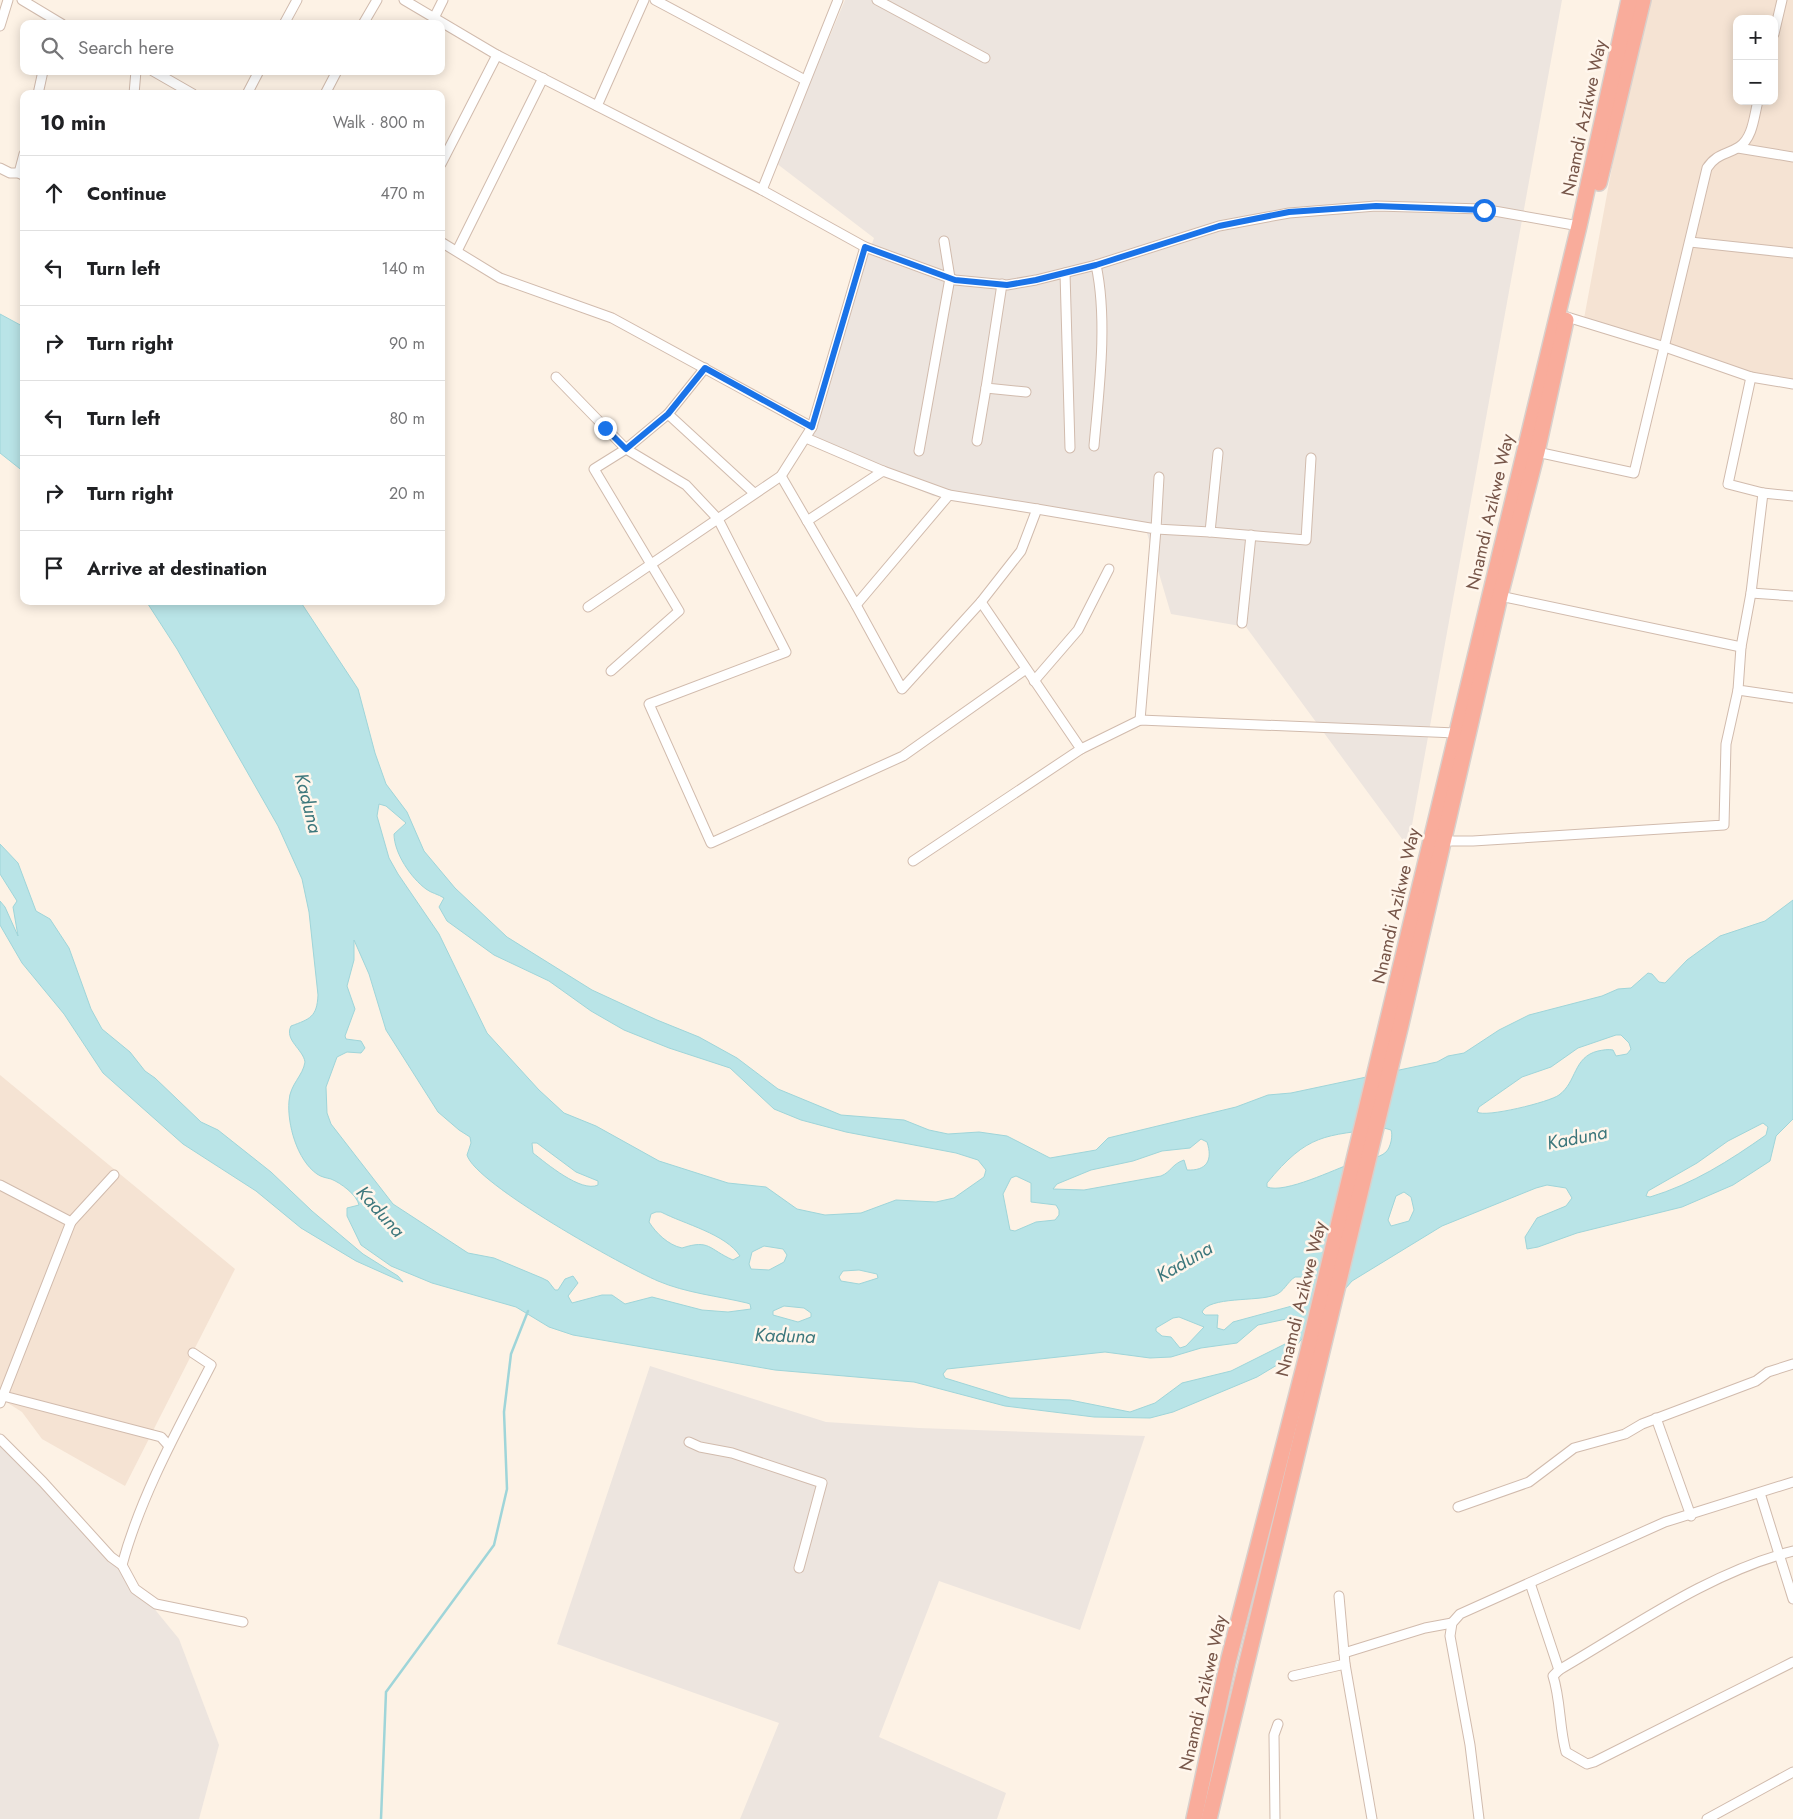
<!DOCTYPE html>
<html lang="en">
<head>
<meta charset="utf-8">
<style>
	:root { --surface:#fff; --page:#f6f6f6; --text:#202124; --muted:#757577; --line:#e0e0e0 }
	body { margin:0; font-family:Jost,sans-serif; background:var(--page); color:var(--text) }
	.controls { position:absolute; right:15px; top:15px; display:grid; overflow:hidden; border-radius:10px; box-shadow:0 2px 12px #0003 }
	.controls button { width:45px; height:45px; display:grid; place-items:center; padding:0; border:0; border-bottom:1px solid var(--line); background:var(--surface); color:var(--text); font:25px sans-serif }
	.stop { position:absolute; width:15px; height:15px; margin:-11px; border:4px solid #1a73e8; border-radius:50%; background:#fff }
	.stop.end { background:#1a73e8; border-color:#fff; box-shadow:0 1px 5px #0008 }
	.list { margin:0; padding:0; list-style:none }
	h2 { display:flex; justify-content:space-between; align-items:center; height:65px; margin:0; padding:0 20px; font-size:21px }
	h2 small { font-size:16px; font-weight:400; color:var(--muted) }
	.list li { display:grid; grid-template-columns:32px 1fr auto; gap:15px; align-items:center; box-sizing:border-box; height:75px; padding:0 20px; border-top:1px solid var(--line) }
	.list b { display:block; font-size:19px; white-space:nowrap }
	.list em { font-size:16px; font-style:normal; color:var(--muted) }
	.icon { flex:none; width:28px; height:28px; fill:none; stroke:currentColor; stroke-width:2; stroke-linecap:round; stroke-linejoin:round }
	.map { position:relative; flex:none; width:1793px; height:1819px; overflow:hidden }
	.search { position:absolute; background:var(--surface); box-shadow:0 2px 12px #0003; left:20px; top:20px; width:425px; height:55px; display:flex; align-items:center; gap:12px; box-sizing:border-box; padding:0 18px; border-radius:10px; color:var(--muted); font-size:19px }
	.panel { position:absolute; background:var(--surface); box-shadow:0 2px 12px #0003; left:20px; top:90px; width:425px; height:515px; border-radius:10px }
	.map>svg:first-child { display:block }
	.residential { fill:#f5e3d3; fill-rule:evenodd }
	.industrial { fill:#ede5df }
	.water { fill:#b9e4e7; stroke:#9fd5d9; fill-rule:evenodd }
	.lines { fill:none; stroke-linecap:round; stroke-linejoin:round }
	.stream { stroke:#9fd5d9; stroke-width:2.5 }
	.street-casing { stroke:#d1bbad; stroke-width:11 }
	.highway-casing { stroke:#d9d0cc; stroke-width:18 }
	.street { stroke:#fff; stroke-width:9 }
	.highway { stroke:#f9ac9b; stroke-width:15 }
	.route { stroke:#1a73e8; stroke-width:6 }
	.labels { text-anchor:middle; stroke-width:5; stroke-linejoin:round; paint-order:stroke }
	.street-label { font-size:18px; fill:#775649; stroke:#fff6ec }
	.water-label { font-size:19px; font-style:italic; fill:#3c777c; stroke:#fff6ec }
</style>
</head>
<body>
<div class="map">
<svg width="1793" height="1819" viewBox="0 0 1793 1819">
	<rect width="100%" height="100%" fill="#fdf2e5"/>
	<g class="residential">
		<path d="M1643,0H1793V384L1744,374L1583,324ZM1737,19H1774V101H1737Z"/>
		<path d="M0,1075L235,1269L125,1486L42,1439L22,1412L0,1398Z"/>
	</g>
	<g class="industrial">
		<path d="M845,0H1562L1408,847L1246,627L1171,614L1147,533L966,499L933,496L838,454L807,433L874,238L776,163Z"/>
		<path d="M650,1366L826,1422L919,1428L1145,1436L1080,1630L939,1581L879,1737L1006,1793L997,1819H740L779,1723L557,1644Z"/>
		<path d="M0,1436L69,1504L179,1639L219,1745L199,1819H0Z"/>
	</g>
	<g class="water">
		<path d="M0,314L24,327V472L0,453Z"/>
		<path d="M146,601H300L358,689L375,753L386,784L407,812L424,851L455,888L507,937L592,990L657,1020L699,1037L737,1058L778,1089L841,1115L904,1120L929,1130L948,1134L979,1132L1007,1136L1050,1158L1096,1150L1108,1138L1236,1107L1268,1095L1291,1093L1437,1062L1448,1056L1464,1053L1499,1030L1529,1015L1602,996L1618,989L1631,988L1648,973L1652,974L1659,982L1665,983L1687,960L1720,936L1765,921L1793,900V1119L1776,1136L1770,1161L1733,1185L1682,1207L1577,1233L1538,1247L1527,1249L1525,1237L1537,1218L1566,1206L1572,1198L1566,1188L1547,1185L1536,1188L1442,1226L1352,1281L1282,1362L1257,1377L1173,1412L1150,1418L1094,1417L1005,1406L914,1382L775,1370L573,1335L549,1327L516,1307L432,1283L391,1266L361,1245L347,1216V1208L359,1205C357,1195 341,1183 331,1179C327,1178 321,1177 317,1174C297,1160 287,1124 289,1101C290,1084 303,1076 305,1062C303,1049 284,1040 291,1026C310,1019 317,1017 318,995L309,912L302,879L278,826L177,649ZM379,804L386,806L406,823L394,834C394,853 411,878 426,889C431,893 438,894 444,898L439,907L447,921L494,955L549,981L591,1011L624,1030L669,1048L730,1068L774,1109L801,1120L846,1132L956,1153L978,1160L986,1170L984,1177L954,1198L936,1202L896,1200L861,1213L825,1215L797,1209L766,1187L728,1183L659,1161L596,1126L564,1113L539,1090L487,1033L439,934L398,874L389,858L377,816ZM354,940L369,974L386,1030L438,1112L459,1130L470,1137L471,1143L467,1155C475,1184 625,1267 658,1281C686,1293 718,1296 747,1303L750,1304L751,1309L728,1312L702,1310L652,1297L625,1304L612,1295H602L572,1303L568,1296L578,1283L573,1276L565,1279L558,1290H555L548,1281L542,1278L494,1258L468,1253L393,1204L331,1124L327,1113L326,1087L337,1057L347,1052L361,1053L365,1048L361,1041L346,1039L345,1036L355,1009L347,986L354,960ZM1616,1035H1621L1629,1043L1631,1049L1627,1054L1616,1056L1613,1050C1608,1049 1603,1050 1598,1051C1573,1057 1577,1082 1559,1095C1550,1102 1485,1118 1477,1112L1479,1107L1522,1077L1551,1067L1578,1048ZM1763,1123L1768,1127L1766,1135C1729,1161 1693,1184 1650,1197L1646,1196L1648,1191L1697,1163L1728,1141ZM1384,1128L1391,1130C1393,1135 1391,1147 1386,1152C1379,1159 1363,1159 1353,1163C1335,1169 1285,1194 1267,1187V1183C1308,1133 1324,1136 1384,1128ZM1201,1139L1207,1142C1213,1160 1207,1171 1187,1170L1184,1160C1172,1164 1171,1172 1161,1176L1084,1190L1053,1189L1057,1184L1091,1170L1133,1161L1162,1151L1190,1148ZM532,1143H537L576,1172L598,1181V1185C581,1193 546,1163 533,1153ZM1016,1176L1031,1183V1202L1056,1205L1059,1210V1215L1055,1220L1036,1222L1015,1231L1010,1230L1003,1194L1011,1178ZM1404,1192L1411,1197L1414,1210L1409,1221L1391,1226L1388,1220L1396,1196ZM656,1212H661C684,1224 726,1234 740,1256L733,1260C708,1249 710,1239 682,1248C668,1245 656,1233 649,1222L651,1214ZM764,1246L783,1249L787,1255L784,1262L769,1270L751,1269L749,1264L752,1252ZM859,1270L877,1274L878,1278L859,1284L841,1281L839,1277L843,1271ZM1295,1277H1305L1308,1280L1307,1296L1303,1303L1233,1322L1224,1330L1217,1328L1218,1315H1205L1202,1312C1209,1296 1257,1302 1275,1295C1284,1292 1287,1282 1295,1277ZM784,1306L804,1308L811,1313V1317L798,1322L773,1315V1311ZM1179,1317L1204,1327L1186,1346L1180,1348L1171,1337L1162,1336L1156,1331V1328L1173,1318ZM1291,1318L1297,1320C1301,1328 1298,1333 1293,1340L1231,1371L1182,1383L1155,1403L1130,1412L1070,1400L1010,1398L945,1378L943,1374L947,1369L1105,1352L1150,1358L1171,1357L1201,1348L1237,1343L1258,1325Z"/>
		<path d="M0,844L18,863L36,911L50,919L69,948L91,1009L102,1029L130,1052L145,1071L155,1078L201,1122L218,1130L271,1172L312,1211L363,1254L398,1276L403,1282L356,1261L301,1228L256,1191L183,1144L103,1073L64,1014L22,963L0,925V901L5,907L18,936L13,907L17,901L0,874Z"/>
	</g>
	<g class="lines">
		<path class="stream" d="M381,1819L386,1692L494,1545L507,1489L504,1412L511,1354L528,1311"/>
		<g class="street-casing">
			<g id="street">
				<path d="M22,0L62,24"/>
				<path d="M404,0L497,55L762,190L865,247L955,280L1007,285L1036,280L1096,265L1219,226L1289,213L1376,206L1483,209L1579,226"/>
				<path d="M655,0L805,80"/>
				<path d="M877,0L985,58"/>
				<path d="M434,18L443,0"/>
				<path d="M284,24L297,0"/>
				<path d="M363,24L377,0"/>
				<path d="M0,26L8,0"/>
				<path d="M1774,34L1782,0"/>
				<path d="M153,71L193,94"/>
				<path d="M38,94L43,71"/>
				<path d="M134,94L136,71"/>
				<path d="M247,94L259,71"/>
				<path d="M325,94L337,71"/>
				<path d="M597,106L644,0"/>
				<path d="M1738,148L1793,157"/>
				<path d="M24,154L19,173L24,176"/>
				<path d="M441,164L497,55"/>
				<path d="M0,168L10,173H19"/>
				<path d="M762,190L838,0"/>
				<path d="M441,242L500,278L612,318L812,427"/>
				<path d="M1690,242L1793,253"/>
				<path d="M457,251L543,78"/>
				<path d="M1065,273L1070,448"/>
				<path d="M1002,284L986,388L1026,392"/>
				<path d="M1567,317L1665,347L1751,377L1793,384"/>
				<path d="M556,377L626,449L686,485L718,519L786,652L649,704L711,843L903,756L1026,669"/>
				<path d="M1751,377L1728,484L1763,493L1793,496"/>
				<path d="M668,414L754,493"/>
				<path d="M806,438L883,471"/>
				<path d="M977,441L986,388"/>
				<path d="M1094,446C1099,390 1108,320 1096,265"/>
				<path d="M919,451L950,278L944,241"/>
				<path d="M1537,452L1634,473L1707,168C1716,154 1726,155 1739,147C1753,138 1754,116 1758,101"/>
				<path d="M1218,453L1210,532L1306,540L1311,458"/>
				<path d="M781,476L856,605L949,495"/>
				<path d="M1159,477L1156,529L1210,532"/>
				<path d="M1763,493L1751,593L1741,647L1738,690L1793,698"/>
				<path d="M1037,509L1156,529L1140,720"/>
				<path d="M807,521L883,471L949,495L1037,509L1021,551L981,602L902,689L856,605"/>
				<path d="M1751,593L1793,596"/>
				<path d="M1500,596L1741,647"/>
				<path d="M588,607L781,476L812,427L865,247"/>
				<path d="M1242,623L1251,535"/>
				<path d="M611,671L679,611L594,469L626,449L668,414L705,368"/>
				<path d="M1034,681L1078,630L1109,569"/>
				<path d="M1081,749L1140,720L1456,733"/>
				<path d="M1444,841H1473L1724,825L1726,744L1738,690"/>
				<path d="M913,861L1081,749L981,602"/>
				<path d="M0,1185L71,1222L114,1175"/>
				<path d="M0,1395L161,1437L169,1446"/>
				<path d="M0,1403L71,1222"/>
				<path d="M1656,1418L1691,1516"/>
				<path d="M0,1439L43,1482L111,1557L122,1565L135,1589L156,1604L243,1622"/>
				<path d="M689,1442L700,1447L732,1453L822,1483L799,1568"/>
				<path d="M1760,1493L1793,1599"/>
				<path d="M1458,1507L1529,1482L1574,1448L1625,1434L1642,1424L1756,1381L1768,1372L1793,1364"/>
				<path d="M1793,1551C1708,1573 1635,1626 1559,1670L1553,1676C1561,1701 1559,1727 1566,1752L1587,1764L1594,1762L1793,1662"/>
				<path d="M122,1565C141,1495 178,1429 211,1365L193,1353"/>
				<path d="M1530,1583L1559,1670"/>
				<path d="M1339,1596L1345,1664L1372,1819"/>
				<path d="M1344,1653L1425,1628L1452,1623"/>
				<path d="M1293,1676L1345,1664"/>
				<path d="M1275,1819L1274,1735L1278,1724"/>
				<path d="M1479,1819L1470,1745L1450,1636L1452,1623L1460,1614L1665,1522L1793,1482"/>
				<path d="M1707,1819L1793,1772"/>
			</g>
		</g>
		<g class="highway-casing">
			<g id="highway">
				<path d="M1599,183L1643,0"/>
				<path d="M1194,1819L1228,1662L1307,1355L1579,226L1629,0"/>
				<path d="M1209,1819L1401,1024L1500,596L1537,452L1566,320"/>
			</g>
		</g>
		<use href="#street" class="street"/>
		<use href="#highway" class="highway"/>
	</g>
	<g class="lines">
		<path class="route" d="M605,428L626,449L668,414L705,368L812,427L865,247L955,280L1007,285L1036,280L1096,265L1219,226L1289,212L1376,206L1484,210"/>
	</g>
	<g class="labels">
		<g class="street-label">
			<text transform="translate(1584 118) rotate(-78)" y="6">Nnamdi Azikwe Way</text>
			<text transform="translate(1490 512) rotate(-77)" y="6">Nnamdi Azikwe Way</text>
			<text transform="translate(1396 906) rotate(-77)" y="6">Nnamdi Azikwe Way</text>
			<text transform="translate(1301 1299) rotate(-76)" y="6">Nnamdi Azikwe Way</text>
			<text transform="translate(1203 1693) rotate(-77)" y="6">Nnamdi Azikwe Way</text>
		</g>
		<g class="water-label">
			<text transform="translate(309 803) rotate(76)" y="7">Kaduna</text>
			<text transform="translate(1577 1137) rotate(-11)" y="7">Kaduna</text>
			<text transform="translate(381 1211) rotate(48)" y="7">Kaduna</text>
			<text transform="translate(1184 1261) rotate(-30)" y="7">Kaduna</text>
			<text transform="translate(785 1335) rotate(2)" y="7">Kaduna</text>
		</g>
	</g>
</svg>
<div class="controls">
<button>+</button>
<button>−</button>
</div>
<div class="stop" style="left:1484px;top:210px"></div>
<div class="stop end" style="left:605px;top:428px"></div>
<div class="search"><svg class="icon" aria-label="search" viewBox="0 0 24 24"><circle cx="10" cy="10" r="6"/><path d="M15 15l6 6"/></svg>Search here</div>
<section class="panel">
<h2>10 min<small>Walk · 800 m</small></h2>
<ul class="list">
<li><svg class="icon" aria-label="ahead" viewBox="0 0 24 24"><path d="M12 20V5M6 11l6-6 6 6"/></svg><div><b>Continue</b></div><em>470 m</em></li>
<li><svg class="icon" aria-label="left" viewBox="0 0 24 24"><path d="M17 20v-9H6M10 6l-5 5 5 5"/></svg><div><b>Turn left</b></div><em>140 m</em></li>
<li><svg class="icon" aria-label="right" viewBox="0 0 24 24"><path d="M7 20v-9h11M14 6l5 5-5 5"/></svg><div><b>Turn right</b></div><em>90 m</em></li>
<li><svg class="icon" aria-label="left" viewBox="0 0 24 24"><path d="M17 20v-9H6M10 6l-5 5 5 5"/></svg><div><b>Turn left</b></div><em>80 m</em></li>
<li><svg class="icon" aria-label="right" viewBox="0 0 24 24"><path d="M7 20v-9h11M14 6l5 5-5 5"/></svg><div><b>Turn right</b></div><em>20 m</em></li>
<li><svg class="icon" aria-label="arrive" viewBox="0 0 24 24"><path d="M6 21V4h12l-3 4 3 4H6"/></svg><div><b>Arrive at destination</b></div></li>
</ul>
</section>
</div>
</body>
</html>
